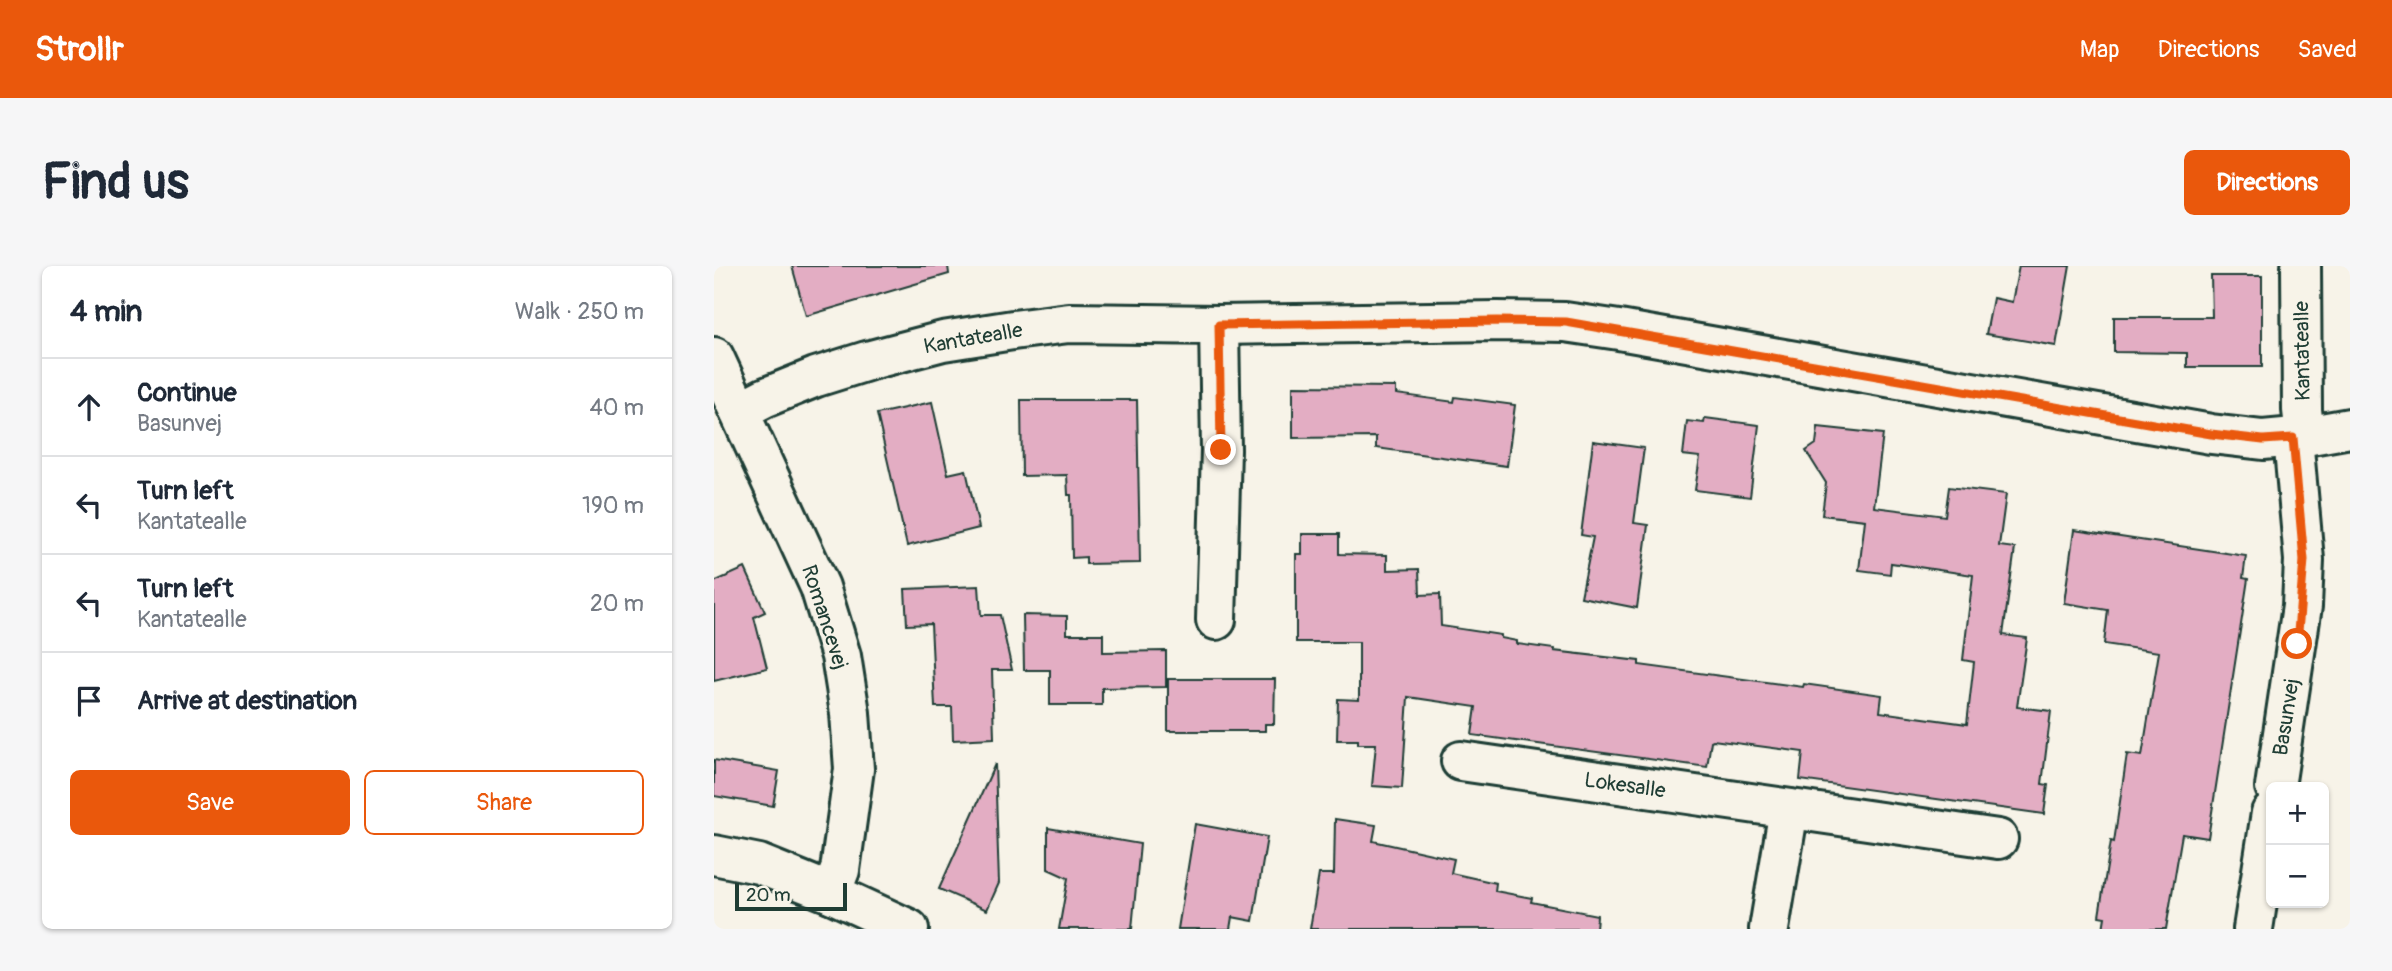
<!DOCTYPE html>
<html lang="en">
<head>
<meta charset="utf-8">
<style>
	body { margin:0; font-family:Pangolin,sans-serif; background:#f6f6f7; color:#1f2937 }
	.controls { position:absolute; right:21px; bottom:21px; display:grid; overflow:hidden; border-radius:10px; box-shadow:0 2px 5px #0004 }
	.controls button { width:63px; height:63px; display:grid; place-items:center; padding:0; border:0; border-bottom:2px solid #e0e1e3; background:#fff; color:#1f2937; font:35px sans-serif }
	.scale { position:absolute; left:21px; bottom:18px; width:112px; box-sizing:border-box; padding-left:7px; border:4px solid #1f3d34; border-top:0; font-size:19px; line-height:24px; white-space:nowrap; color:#1f3d34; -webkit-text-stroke:5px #f7f3e8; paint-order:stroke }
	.stop { position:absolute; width:21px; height:21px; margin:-16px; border:5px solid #ea580c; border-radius:50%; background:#fff }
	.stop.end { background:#ea580c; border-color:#fff; box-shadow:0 2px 7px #0008 }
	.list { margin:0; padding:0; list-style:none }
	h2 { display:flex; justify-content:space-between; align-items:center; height:91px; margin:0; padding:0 28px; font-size:30px }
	h2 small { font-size:23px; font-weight:400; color:#747a83 }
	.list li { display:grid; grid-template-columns:46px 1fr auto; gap:21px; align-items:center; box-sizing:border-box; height:98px; padding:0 28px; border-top:2px solid #e0e1e3 }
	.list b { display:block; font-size:26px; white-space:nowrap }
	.list p { margin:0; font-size:23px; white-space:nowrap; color:#747a83 }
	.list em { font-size:23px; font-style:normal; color:#747a83 }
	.actions { display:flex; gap:14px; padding:21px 28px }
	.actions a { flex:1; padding:16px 0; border:2px solid #ea580c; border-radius:10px; text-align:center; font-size:24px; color:#ea580c }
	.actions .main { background:#ea580c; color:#fff }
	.icon { flex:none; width:38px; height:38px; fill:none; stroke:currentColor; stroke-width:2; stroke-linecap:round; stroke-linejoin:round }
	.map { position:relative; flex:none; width:1636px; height:663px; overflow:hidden; border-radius:10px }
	header { display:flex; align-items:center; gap:42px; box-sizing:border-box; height:98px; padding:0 35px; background:#ea580c; color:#fff }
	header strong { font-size:33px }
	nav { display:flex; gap:38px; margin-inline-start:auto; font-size:24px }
	.intro { display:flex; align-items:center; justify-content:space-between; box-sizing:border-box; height:168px; padding:0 42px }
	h1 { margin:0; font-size:49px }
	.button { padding:18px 32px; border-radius:10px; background:#ea580c; color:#fff; font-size:24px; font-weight:700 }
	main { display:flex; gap:42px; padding:0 42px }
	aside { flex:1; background:#fff; border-radius:10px; box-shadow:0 2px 5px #0004 }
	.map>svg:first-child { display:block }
	.building { fill:#e3adc3; stroke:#1f3d34; stroke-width:2 }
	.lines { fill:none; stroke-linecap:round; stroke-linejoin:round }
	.street-casing { stroke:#1f3d34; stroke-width:44 }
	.street { stroke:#f7f3e8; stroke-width:38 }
	.route { stroke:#ea580c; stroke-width:9 }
	.labels { text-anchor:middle; stroke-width:6; stroke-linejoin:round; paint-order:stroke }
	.street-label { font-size:21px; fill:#1f3d34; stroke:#f7f3e8 }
</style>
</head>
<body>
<header>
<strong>Strollr</strong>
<nav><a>Map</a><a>Directions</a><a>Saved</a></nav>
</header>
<div class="intro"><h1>Find us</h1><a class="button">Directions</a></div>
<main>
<aside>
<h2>4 min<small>Walk · 250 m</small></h2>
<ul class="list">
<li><svg class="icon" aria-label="ahead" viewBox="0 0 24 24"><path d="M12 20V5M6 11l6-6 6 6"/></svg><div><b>Continue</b><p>Basunvej</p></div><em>40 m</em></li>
<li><svg class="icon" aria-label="left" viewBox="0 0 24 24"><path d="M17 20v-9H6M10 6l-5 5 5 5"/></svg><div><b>Turn left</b><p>Kantatealle</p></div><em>190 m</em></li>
<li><svg class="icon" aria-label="left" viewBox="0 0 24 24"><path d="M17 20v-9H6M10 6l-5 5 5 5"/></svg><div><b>Turn left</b><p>Kantatealle</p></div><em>20 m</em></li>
<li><svg class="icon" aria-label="arrive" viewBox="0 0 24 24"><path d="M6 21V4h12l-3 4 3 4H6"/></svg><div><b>Arrive at destination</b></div></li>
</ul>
<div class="actions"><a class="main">Save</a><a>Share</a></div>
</aside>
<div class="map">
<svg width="1636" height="663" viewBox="0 0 1636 663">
	<rect width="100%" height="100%" fill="#f7f3e8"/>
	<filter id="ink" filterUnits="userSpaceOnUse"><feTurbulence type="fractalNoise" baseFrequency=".0143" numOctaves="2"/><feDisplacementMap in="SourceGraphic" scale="14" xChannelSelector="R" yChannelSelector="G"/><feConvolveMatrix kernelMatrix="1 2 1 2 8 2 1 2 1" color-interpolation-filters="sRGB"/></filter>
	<g filter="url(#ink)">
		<g class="building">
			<polygon points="78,0 234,0 235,8 92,50"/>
			<polygon points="1305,0 1356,0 1342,80 1272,68 1279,32 1298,36"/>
			<polygon points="1497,10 1548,10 1548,101 1473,101 1473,87 1400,86 1400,51 1498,51"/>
			<polygon points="579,120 682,121 682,128 740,136 741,131 801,139 793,200 662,182 662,171 579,172"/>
			<polygon points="307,134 423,134 426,297 372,298 372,291 358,292 357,229 354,229 353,209 308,210"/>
			<polygon points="218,136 234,208 252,204 265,262 193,280 163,148"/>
			<polygon points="991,152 1045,159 1036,231 981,224 986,191 969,189 973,155 990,157"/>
			<polygon points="1104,161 1169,168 1160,241 1231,250 1235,221 1292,228 1285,280 1301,282 1289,369 1313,372 1303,441 1337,445 1328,518 1334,519 1330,548 1086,514 1089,486 999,474 997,475 993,501 758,469 762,441 694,431 688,522 658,520 662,478 644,478 644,474 623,474 624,433 645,434 645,376 582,376 582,288 588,288 588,268 625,268 625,288 673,289 673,304 705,303 706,329 726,328 727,360 787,369 787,372 803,375 803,378 840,383 840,385 925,395 925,399 1089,421 1090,418 1168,429 1166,446 1253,458 1260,396 1249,394 1259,309 1177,297 1176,308 1145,304 1151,254 1108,249 1112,217 1092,185 1102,178"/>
			<polygon points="879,175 930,182 920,257 934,259 923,342 867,331 879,271 867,269"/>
			<polygon points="1360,264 1532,290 1529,312 1534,313 1494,572 1468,568 1452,663 1389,663 1391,651 1385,650 1397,575 1400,576 1413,488 1428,490 1445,386 1390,378 1394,344 1350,337"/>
			<polygon points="31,302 51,346 40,351 53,402 0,415 0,316"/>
			<polygon points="265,320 267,349 286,349 298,404 278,404 280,472 239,474 238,441 221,441 217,358 193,359 191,323"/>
			<polygon points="309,349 353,350 353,368 389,368 389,386 452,385 452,421 388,422 388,439 336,439 336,404 310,404"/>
			<polygon points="454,413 561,413 560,458 551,458 551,465 454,465"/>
			<polygon points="0,494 65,505 59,540 0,530"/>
			<polygon points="281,498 285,617 273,644 225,623"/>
			<polygon points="621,553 662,559 659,575 740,593 737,607 782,617 781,625 818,632 817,636 883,649 882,663 596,663 605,608 620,608"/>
			<polygon points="481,558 553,571 539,655 518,651 516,663 464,663"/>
			<polygon points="334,562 426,578 418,663 345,663 354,612 334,603"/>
		</g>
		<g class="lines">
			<g class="street-casing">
				<g id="street">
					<polyline points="1587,0 1588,144 1591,170"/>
					<polyline points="0,91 106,321 127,390 136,447 140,503 126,604 117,627"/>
					<polyline points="25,145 50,132 102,111 153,95 229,75 299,64 355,57 505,59 783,55 851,56 905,64 1497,168 1549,174 1591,170 1636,162"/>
					<polyline points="502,354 507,184 505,59"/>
					<polyline points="747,495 1284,573"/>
					<polyline points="1561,521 1588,340 1590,294 1579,172"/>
					<polyline points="0,589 45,598 117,627 195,663"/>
					<polyline points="1055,663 1075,543"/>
					<polyline points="1539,663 1557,547"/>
				</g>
			</g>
			<use href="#street" class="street"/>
		</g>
	</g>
	<g class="lines" filter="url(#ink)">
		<polyline class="route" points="507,184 505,59 783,55 852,56 1497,168 1549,174 1579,172 1590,294 1583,378"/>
	</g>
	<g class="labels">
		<g class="street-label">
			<text transform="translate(259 72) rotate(-10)" y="7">Kantatealle</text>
			<text transform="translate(1588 85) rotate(-91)" y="7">Kantatealle</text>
			<text transform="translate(111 351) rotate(72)" y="7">Romancevej</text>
			<text transform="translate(1572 451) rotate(-81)" y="7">Basunvej</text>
			<text transform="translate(911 519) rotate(8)" y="7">Lokesalle</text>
		</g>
	</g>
</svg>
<div class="controls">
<button>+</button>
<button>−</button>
</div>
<div class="scale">20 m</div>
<div class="stop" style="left:1583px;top:378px"></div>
<div class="stop end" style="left:507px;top:184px"></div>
</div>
</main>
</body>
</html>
